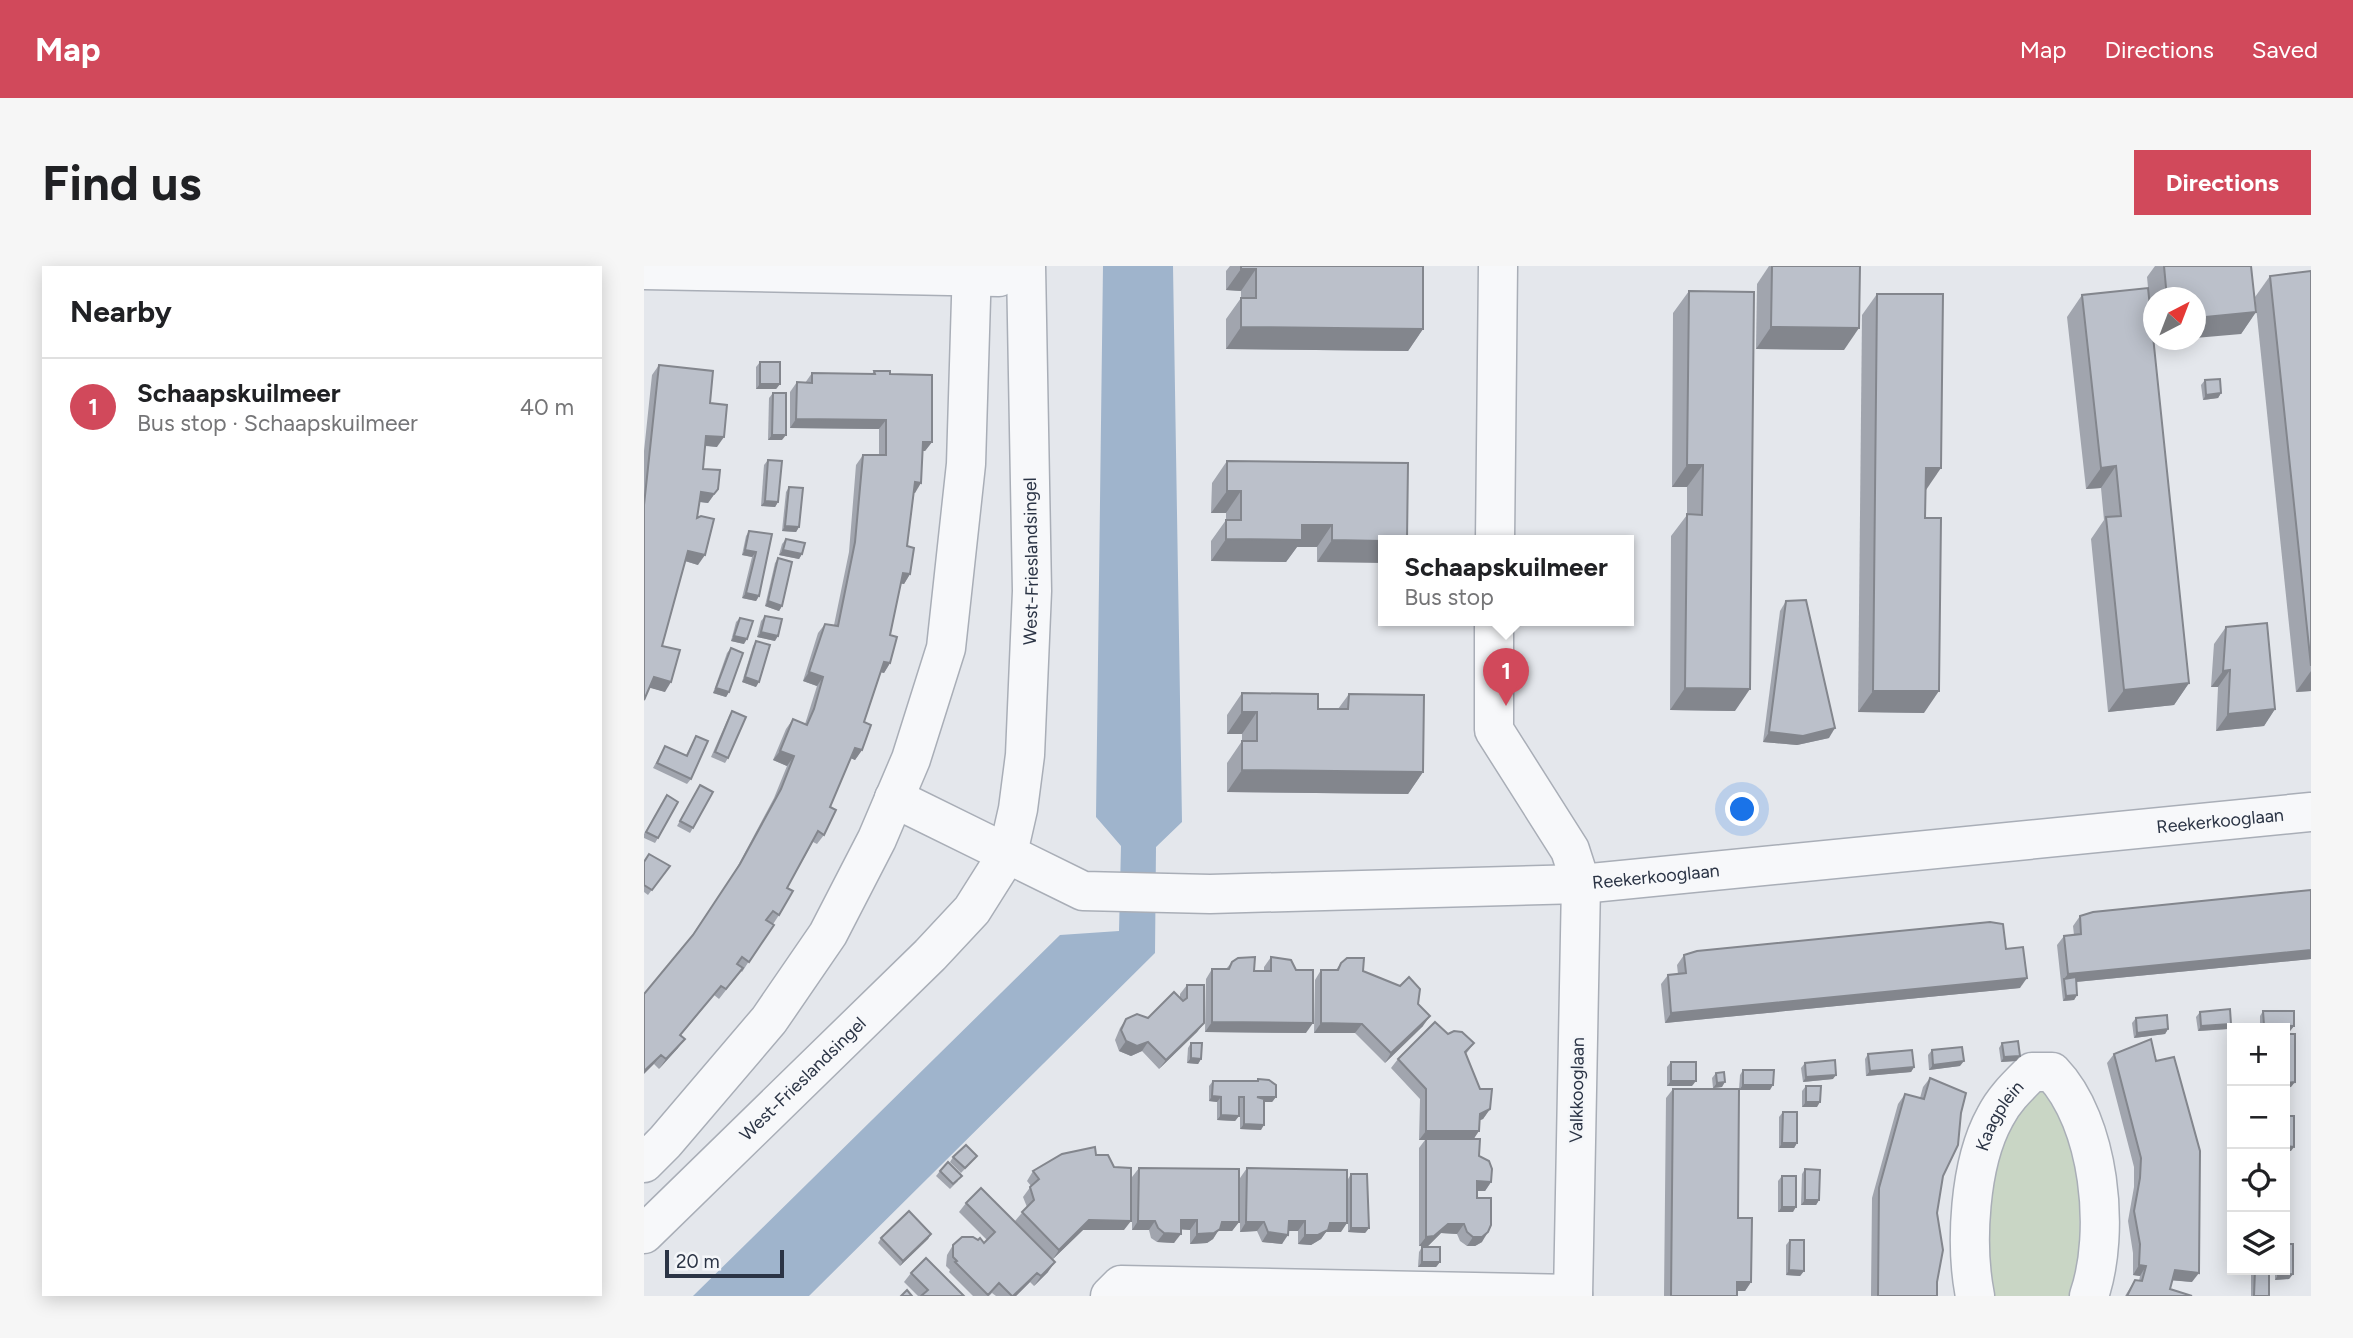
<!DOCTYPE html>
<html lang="en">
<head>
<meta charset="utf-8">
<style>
	body { margin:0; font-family:Figtree,sans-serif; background:#f6f6f6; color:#202124 }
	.controls { position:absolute; right:21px; bottom:21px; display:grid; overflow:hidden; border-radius:0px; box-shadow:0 4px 18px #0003 }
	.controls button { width:63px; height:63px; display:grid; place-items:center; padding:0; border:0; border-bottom:2px solid #e0e0e0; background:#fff; color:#202124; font:35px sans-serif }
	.compass { position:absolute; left:1499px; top:21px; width:63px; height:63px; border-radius:50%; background:#fff; box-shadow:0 4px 18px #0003; rotate:42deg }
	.scale { position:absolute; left:21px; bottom:18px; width:119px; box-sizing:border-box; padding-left:7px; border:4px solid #2b3445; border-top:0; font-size:19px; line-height:24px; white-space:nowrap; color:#2b3445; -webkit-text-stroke:5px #f4f6f9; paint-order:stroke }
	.you { position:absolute; left:1099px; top:544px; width:24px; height:24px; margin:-18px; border:5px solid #fff; border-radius:50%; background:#1a73e8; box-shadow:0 0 0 10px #1a73e833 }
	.badge { display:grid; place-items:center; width:46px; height:46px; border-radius:50%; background:#d1495b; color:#fff; font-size:23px; font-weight:700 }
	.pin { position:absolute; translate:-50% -58px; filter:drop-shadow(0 2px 4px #0008) }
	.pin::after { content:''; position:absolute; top:37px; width:24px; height:21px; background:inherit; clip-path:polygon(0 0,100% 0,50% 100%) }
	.popup { position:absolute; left:734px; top:269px; width:256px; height:91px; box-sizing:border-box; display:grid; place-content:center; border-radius:0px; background:#fff; filter:drop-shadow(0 2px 5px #0005); font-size:23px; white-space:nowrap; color:#757577 }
	.popup b { font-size:26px; color:#202124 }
	.popup::after { content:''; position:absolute; left:50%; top:100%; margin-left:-14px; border:14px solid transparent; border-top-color:#fff }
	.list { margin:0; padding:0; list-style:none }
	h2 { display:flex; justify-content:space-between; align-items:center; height:91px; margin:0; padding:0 28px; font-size:30px }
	h2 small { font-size:23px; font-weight:400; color:#757577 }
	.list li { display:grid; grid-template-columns:46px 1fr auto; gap:21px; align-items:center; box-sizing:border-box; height:98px; padding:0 28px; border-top:2px solid #e0e0e0 }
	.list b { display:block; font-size:26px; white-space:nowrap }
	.list p { margin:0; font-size:23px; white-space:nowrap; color:#757577 }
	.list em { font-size:23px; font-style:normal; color:#757577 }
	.icon { flex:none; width:38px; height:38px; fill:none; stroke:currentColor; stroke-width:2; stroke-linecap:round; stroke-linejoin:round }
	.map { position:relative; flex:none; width:1667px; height:1030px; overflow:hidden; border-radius:0px }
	header { display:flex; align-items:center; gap:42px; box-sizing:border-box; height:98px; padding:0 35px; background:#d1495b; color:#fff }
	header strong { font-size:33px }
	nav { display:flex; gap:38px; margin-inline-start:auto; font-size:24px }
	.intro { display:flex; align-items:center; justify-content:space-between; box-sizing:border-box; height:168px; padding:0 42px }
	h1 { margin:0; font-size:49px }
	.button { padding:18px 32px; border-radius:0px; background:#d1495b; color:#fff; font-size:24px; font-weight:700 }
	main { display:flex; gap:42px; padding:0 42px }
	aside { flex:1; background:#fff; border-radius:0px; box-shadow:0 4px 18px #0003 }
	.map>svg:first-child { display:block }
	.green { fill:#c9d6c5 }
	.water { fill:#9fb4cc }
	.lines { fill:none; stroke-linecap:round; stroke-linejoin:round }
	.minor-casing { stroke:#a9aeb7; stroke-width:41 }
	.minor { stroke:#f7f8fa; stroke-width:38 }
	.wall { fill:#a1a5ae }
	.shaded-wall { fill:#83868d }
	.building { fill:#bbc0ca; stroke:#83868d; stroke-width:2 }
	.labels { text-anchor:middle; stroke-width:5; stroke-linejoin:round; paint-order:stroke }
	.street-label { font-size:18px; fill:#2b3445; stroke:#f4f6f9 }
</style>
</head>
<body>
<header>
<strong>Map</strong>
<nav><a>Map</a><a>Directions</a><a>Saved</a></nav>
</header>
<div class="intro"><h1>Find us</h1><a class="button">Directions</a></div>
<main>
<aside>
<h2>Nearby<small></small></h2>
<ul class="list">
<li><span class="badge">1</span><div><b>Schaapskuilmeer</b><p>Bus stop · Schaapskuilmeer</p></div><em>40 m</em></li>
</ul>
</aside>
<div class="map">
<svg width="1667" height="1030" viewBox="0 0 1667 1030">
	<rect width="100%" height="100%" fill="#e4e7ec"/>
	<polygon class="green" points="1400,824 1426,866 1435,916 1436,978 1430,1030 1347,1030 1341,956 1359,872 1387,826"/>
	<polygon class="water" points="459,0 529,0 538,556 512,581 511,687 165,1030 49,1030 416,669 475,665 477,580 452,551"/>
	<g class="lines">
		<g class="minor-casing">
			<g id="minor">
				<polyline points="0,4 355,11"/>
				<polyline points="851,274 854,0"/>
				<polyline points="850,354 850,464 926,584 937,618 929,1030"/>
				<path id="s1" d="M250,532L439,625L566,628L937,618L1667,546"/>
				<polyline points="0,897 21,876 125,754 184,668 233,573 267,493 302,382 322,198 328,0"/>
				<path id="s2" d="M0,968L286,689L328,644L364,587L374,543L381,489L388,325L382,0"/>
				<polyline points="466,1030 477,1019 929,1028"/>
				<path id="s3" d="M1331,1030C1321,979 1325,898 1351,851C1360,833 1374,820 1388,806H1408C1456,856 1467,966 1445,1030"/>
			</g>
		</g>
		<use href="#minor" class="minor"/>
	</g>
	<g class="wall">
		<polygon points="586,0 779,0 779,63 764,85 582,83 582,53 597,32 597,25 582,24 582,5"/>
		<polygon points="1125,0 1216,0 1200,84 1112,83 1113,18"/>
		<polygon points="1511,0 1607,0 1612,46 1597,68 1551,32 1509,32 1509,73 1503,11"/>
		<polygon points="1667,5 1667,425 1652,426 1611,31 1626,10"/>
		<polygon points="1045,25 1091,445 1026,444 1027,270 1043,249 1043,221 1028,221 1029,47"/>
		<polygon points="1233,28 1282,224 1280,447 1214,446 1218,49"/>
		<polygon points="1438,29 1545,417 1530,439 1464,446 1447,273 1460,254 1457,222 1442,223 1423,51"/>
		<polygon points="116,96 136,118 132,123 112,123 112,101"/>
		<polygon points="15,99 66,137 73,181 61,180 59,203 74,223 64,237 55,236 53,252 54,299 41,295 18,380 21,426 5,421 0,434 0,185 8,109"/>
		<polygon points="230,105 246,108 288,176 281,185 278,185 271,227 270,227 263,280 266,308 260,318 257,317 246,369 246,397 240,407 236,406 220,456 218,484 211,494 207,492 186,541 180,569 173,578 169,576 143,622 135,649 98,706 97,705 75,733 70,729 37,769 34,782 15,803 10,798 47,671 90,607 130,532 143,500 129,494 142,463 149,453 161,458 163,452 173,420 159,415 174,367 181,358 190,359 205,286 212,199 219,189 235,189 235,163 146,162 146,126 153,116 161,117 168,107 228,108"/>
		<polygon points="1561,114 1577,127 1574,132 1559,134 1557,119"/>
		<polygon points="129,127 138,174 124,174 125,132"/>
		<polygon points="124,194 134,236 131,241 117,240 120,199"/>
		<polygon points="583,195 764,197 673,296 673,281 653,281 642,296 567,295 567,275 582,254 582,247 567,247 568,217"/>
		<polygon points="145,221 155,261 152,266 138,265 142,226"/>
		<polygon points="105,265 128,268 115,330 112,335 98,332 108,291 98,289 102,270"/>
		<polygon points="142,273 158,288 155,293 135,289 138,278"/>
		<polygon points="134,292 138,340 135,345 121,340 131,297"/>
		<polygon points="1142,335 1185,472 1153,479 1119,476 1136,345"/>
		<polygon points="121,350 131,375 113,371 117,355"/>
		<polygon points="96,352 100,378 87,375 92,356"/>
		<polygon points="1582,361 1631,443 1620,460 1572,465 1574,421 1567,421 1570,378"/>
		<polygon points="112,375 112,421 98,416 109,380"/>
		<polygon points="87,382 85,426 82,431 69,427 83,387"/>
		<polygon points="598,427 674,443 694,443 705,428 779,506 764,528 583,526 583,497 598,475 598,468 583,468 583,449"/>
		<polygon points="88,445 84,492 81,497 67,491 85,450"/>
		<polygon points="52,470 47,513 43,518 9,502 21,480 42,489"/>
		<polygon points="56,519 49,562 46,567 33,560"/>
		<polygon points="23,529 14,572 11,577 0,572 0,568"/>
		<polygon points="0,595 26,600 4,629 0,626"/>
		<polygon points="1667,624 1667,693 1432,716 1433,729 1430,734 1419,735 1413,679 1420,670 1430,669 1429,660 1436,650"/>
		<polygon points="1362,683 1376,722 1021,757 1017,718 1024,709 1034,708 1033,699 1040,689"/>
		<polygon points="627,691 662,767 561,766 562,713 568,703 582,703 588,696 610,705 620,705 620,701"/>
		<polygon points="697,697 719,705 774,738 779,760 741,797 711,767 670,767 671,714 677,704 692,704"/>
		<polygon points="543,719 560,757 553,766 515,803 498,785 487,790 475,785 471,774 476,762 482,753 504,752 536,733 536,728"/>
		<polygon points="1619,745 1650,760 1646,765 1641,764 1641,762 1616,762 1616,750"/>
		<polygon points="1556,746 1587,758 1584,763 1554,765 1552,751"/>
		<polygon points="1492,752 1524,763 1521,768 1490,772 1488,757"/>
		<polygon points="804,768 830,777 822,788 836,823 846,843 839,853 836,854 830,873 835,890 847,916 841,925 833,925 838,976 831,980 823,980 816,975 813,968 797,967 784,980 775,980 775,882 781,874 775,874 776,833 747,802 754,793"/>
		<polygon points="547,777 557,793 554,798 543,797 544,782"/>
		<polygon points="1358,777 1376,790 1372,795 1357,796 1355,782"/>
		<polygon points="1288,784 1316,800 1285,804 1284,789"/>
		<polygon points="1224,788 1270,801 1267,806 1222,810 1221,793"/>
		<polygon points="1470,788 1548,1016 1528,1014 1526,1023 1548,1030 1481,1030 1491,1014 1495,1015 1496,1010 1489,1009 1489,987 1484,955 1490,921 1490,901 1463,797"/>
		<polygon points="1027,796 1048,820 1023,820 1023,801"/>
		<polygon points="1161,797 1189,813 1159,816 1157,802"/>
		<polygon points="1099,804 1126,824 1095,824 1096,809"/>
		<polygon points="1072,807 1078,821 1069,822 1068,812"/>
		<polygon points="1286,812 1299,910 1293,947 1293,1030 1227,1030 1228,932 1254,838 1261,828 1276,832 1279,821"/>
		<polygon points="614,813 632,831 628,836 620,836 617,864 596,863 596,836 595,836 595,850 591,855 573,854 573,836 565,835 565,820 569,815 612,815"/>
		<polygon points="1162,820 1173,841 1158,841 1158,825"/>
		<polygon points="1029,823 1094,952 1107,1016 1101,1025 1093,1025 1093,1030 1020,1030 1022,832"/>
		<polygon points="1139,846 1153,877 1150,882 1135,882 1135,851"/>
		<polygon points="452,889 480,964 439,964 409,993 371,955 383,941 379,931 387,920 383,915 389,905"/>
		<polygon points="333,890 317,907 306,896 309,891"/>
		<polygon points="495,902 595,956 588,965 574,965 569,973 563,977 546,978 546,964 537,963 530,977 513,976 507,972 505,964 488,964 488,911"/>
		<polygon points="603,902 697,966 682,966 677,973 667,979 654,978 654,965 644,965 638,978 618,976 613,965 596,966 596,912"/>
		<polygon points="1161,903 1175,934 1172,939 1157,939 1158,908"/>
		<polygon points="296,905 314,915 306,923 292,910"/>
		<polygon points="707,908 725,962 721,967 704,966 704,913"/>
		<polygon points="1138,910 1149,946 1134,946 1134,915"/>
		<polygon points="322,937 404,1006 390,1020 386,1016 372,1030 352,1030 348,1027 345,1030 329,1030 305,1006 306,1004 302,1000 303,989 309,979 340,977 343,974 315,946"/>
		<polygon points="287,968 284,973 256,1000 234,977 237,972"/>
		<polygon points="1146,974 1160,1005 1156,1010 1142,1009 1142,979"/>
		<polygon points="778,981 796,996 792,1001 774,1001 775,986"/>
		<polygon points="1610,1004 1625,1030 1607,1030 1607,1008"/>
		<polygon points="1631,1004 1641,1004 1649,1008 1645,1013 1631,1014"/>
		<polygon points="267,1007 320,1030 274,1030 260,1016"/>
	</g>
	<g class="shaded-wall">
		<polygon points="597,3 612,3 597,25 582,24"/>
		<polygon points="1612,46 1597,68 1551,72 1551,52"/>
		<polygon points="597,61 779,63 764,85 582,83"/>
		<polygon points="1127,61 1215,62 1200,84 1112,83"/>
		<polygon points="1512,74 1540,74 1510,77"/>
		<polygon points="116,118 136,118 132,123 112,123"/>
		<polygon points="1577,127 1574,132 1559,134 1562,129"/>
		<polygon points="152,153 242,154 235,163 146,162"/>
		<polygon points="128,169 142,169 138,174 124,174"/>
		<polygon points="62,170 80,171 73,181 56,179"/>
		<polygon points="279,176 288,176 281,185 272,185"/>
		<polygon points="1043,199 1059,199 1043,221 1028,221"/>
		<polygon points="1472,200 1457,222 1442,223 1457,202"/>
		<polygon points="1282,202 1297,202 1282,224"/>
		<polygon points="271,216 277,217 271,227 264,226"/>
		<polygon points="74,223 64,237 50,235 57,226"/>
		<polygon points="583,225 597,225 582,247 567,247"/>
		<polygon points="121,235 134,236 131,241 117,240"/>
		<polygon points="658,259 688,259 673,281 653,281 642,296 567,295 582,273"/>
		<polygon points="141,260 155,261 152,266 138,265"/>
		<polygon points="688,274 739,275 739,297 673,296"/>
		<polygon points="101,284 112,286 108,291 98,289"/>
		<polygon points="139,284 158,288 155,293 135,289"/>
		<polygon points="44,285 61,289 54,299 38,294"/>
		<polygon points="259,307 266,308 260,318 253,317"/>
		<polygon points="102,327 115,330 112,335 98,332"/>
		<polygon points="124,335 138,340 135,345 121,340"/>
		<polygon points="117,366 134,370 131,375 113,371"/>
		<polygon points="90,370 103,373 100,378 87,375"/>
		<polygon points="240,396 246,397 240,407 233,405"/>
		<polygon points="1586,404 1574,421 1567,421 1579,405"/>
		<polygon points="1667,405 1667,425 1652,426"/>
		<polygon points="165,406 179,411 173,420 159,415"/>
		<polygon points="10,411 27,416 21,426 3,421"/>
		<polygon points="101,411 115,416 112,421 98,416"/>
		<polygon points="1545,417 1530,439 1464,446 1480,424"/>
		<polygon points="72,422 85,426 82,431 69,427"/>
		<polygon points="1041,422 1106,423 1091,445 1026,444"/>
		<polygon points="1229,425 1295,425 1280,447 1214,446"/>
		<polygon points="1631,443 1620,460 1572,465 1584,448"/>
		<polygon points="598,446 613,446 598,468 583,468"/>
		<polygon points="1191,462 1185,472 1153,479 1119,476 1125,466"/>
		<polygon points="211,482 218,484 211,494 204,491"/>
		<polygon points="136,485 150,490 143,500 129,494"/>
		<polygon points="598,504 779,506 764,528 583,526"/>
		<polygon points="1667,684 1667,693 1421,717 1420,713 1424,708"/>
		<polygon points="1383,712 1376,722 1021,757 1027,747"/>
		<polygon points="1433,729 1430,734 1419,735 1422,730"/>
		<polygon points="786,750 779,760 741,797 747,787"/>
		<polygon points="568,756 669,757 662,767 561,766"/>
		<polygon points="560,757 553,766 515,803 522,794"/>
		<polygon points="677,757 718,758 711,767 670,767"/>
		<polygon points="1587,758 1584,763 1554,765 1557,760"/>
		<polygon points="1620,759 1650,760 1646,765 1641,764 1641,762 1617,762"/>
		<polygon points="1524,763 1521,768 1490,772 1493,767"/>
		<polygon points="41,773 34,782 15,803 22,793"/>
		<polygon points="482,775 504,776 498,785 487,790 475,785"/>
		<polygon points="17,789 10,798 0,808 0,805"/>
		<polygon points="1376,790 1372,795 1357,796 1360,791"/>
		<polygon points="547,792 557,793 554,798 543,797"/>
		<polygon points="1320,795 1316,800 1285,804 1289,799"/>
		<polygon points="1270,801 1267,806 1222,810 1226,805"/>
		<polygon points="1192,809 1189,813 1159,816 1162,811"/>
		<polygon points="1027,815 1052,815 1048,820 1023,820"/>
		<polygon points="1081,816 1078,821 1069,822 1073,817"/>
		<polygon points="1651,816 1647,821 1641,822 1641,817"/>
		<polygon points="1099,819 1129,819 1126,824 1095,824"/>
		<polygon points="568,830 577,831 573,836 565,835"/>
		<polygon points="613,831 632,831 628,836 610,836"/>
		<polygon points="1162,836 1176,836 1173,841 1158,841"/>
		<polygon points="846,843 839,853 829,857 836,848"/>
		<polygon points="577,849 595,850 591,855 573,854"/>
		<polygon points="600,858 620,859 617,864 596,863"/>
		<polygon points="782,865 835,865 829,874 782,873 781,874 775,874"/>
		<polygon points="1138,877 1153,877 1150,882 1135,882"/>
		<polygon points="1641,880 1650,881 1647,885 1641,885"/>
		<polygon points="833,915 847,916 841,925 827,925"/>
		<polygon points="1161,934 1175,934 1172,939 1157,939"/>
		<polygon points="1138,941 1152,941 1149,946 1134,946"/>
		<polygon points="445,954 487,955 480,964 439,964 409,993 415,984"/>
		<polygon points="537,954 553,954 546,964 530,963"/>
		<polygon points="494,955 511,955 505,964 488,964"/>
		<polygon points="645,955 661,955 654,965 638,965"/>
		<polygon points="578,956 595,956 588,965 574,965 569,973 563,977 546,978 553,968"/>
		<polygon points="602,956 620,956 613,965 596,966"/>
		<polygon points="686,957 703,957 697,966 682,966 677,973 667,979 654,978 661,969"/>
		<polygon points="804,958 820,958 813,968 797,967 784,980 775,980 782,971"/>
		<polygon points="707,962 725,962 721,967 704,966"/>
		<polygon points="624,966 644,969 638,978 618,976"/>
		<polygon points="844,966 838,976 831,980 823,980 829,971"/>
		<polygon points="520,967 537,968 530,977 513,976"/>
		<polygon points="287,968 284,973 256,1000 259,995"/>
		<polygon points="411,996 404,1006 390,1020 397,1010"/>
		<polygon points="778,996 796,996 792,1001 774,1001"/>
		<polygon points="1495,999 1502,1000 1496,1010 1489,1009"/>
		<polygon points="1145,1004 1160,1005 1156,1010 1142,1009"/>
		<polygon points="1531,1004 1555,1007 1548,1016 1524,1014"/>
		<polygon points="393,1007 386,1016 372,1030 369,1030"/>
		<polygon points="1649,1008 1645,1013 1631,1014 1634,1009"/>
		<polygon points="1093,1016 1107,1016 1101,1025 1087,1025"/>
	</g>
	<g class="building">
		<polygon points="597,0 779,0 779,63 597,61 597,32 612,32 612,3 597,3"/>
		<polygon points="1128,0 1216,0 1215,62 1127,61"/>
		<polygon points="1520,0 1607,0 1612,46 1551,52 1551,32 1523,32"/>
		<polygon points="1667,5 1667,400 1626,10"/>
		<polygon points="1504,22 1545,417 1480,424 1462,251 1477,250 1472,200 1457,202 1438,29"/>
		<polygon points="1045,25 1110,26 1106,423 1041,422 1043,248 1058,249 1059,199 1043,199"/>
		<polygon points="1233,28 1299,28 1297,202 1282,202 1281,252 1297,252 1295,425 1229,425"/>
		<rect x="116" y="96" width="20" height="22"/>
		<polygon points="15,99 69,105 66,137 83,139 80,171 62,170 59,203 76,204 74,223 70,228 57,226 53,252 57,250 70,253 61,289 44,285 18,380 36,384 27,416 10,411 0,434 0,239"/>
		<polygon points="230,105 246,105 246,108 288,109 288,176 279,176 277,217 271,216 263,280 270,282 266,308 259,307 246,369 253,371 246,397 240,396 220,456 227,459 218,484 211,482 186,541 192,544 180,569 174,565 143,622 149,625 135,649 129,645 122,654 130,659 105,696 98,691 93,698 99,702 82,723 77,720 36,769 41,773 22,793 17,789 0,805 0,728 49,669 96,598 137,523 150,490 136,485 149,453 163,459 170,443 179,411 165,406 181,358 194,360 211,276 219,189 242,189 242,154 152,153 153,116 168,117 168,107 231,108"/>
		<polygon points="1576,113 1577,127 1562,129 1561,114"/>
		<polygon points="129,127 142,127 142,169 128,169"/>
		<polygon points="124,194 138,195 134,236 121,235"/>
		<polygon points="583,195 764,197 763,274 739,274 739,275 688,274 688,259 658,259 658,274 582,273 582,254 597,254 597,225 583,225"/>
		<polygon points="145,221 159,222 155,261 141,260"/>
		<polygon points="105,265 128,268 115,330 102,327 112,286 101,284"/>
		<polygon points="142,273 161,277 158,288 139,284"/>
		<polygon points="134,292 148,296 138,340 124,335"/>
		<polygon points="1162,334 1191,462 1159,470 1125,466 1142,335"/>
		<polygon points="121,350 138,353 134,370 117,366"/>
		<polygon points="96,352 109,355 103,373 90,370"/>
		<polygon points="1623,357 1631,443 1584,448 1586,404 1579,405 1582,361"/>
		<polygon points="112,375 126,379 115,416 101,411"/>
		<polygon points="87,382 99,387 85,426 72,422"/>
		<polygon points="598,427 674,428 674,443 704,443 705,428 780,429 779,506 598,504 598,475 613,475 613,446 598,446"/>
		<polygon points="88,445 102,451 84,492 71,486"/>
		<polygon points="52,470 64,475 47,513 13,497 21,480 43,490"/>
		<polygon points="56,519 69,526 49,562 36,555"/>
		<polygon points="23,529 34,536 14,572 2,566"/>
		<polygon points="5,588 26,600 8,624 0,619 0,596"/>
		<polygon points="1667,624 1667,684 1424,708 1420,670 1437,668 1436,650 1449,646"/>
		<polygon points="1346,656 1359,658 1362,683 1379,681 1383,712 1027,747 1024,709 1042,707 1040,689 1053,685"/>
		<polygon points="611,691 610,705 627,705 627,691 647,694 652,704 669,704 669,757 568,756 568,703 585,703 588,696 594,692"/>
		<polygon points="703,692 720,692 719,705 756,720 765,711 776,723 774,738 786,750 747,787 718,758 677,757 677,704 694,704 697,697"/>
		<polygon points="1432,711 1433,729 1422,730 1420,713"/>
		<polygon points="543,719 560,719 560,757 522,794 504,776 493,780 482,775 477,764 482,753 493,748 504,752 530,726 539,735 543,732"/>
		<polygon points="1586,743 1587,758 1557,760 1556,746"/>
		<polygon points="1619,745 1650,745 1650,760 1620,759"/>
		<polygon points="1523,749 1524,763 1493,767 1492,752"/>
		<polygon points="791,756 804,768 810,765 818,766 830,777 821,786 836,823 848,823 846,843 836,848 835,865 782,865 782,823 754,793"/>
		<polygon points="1641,768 1651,768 1651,816 1641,817"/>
		<polygon points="1507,773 1512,795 1530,791 1556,885 1555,1007 1531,1004 1526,1023 1548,1030 1483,1030 1491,1014 1498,1015 1502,1000 1495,999 1496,978 1490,945 1496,912 1497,892 1470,788"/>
		<polygon points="1374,775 1376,790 1360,791 1358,777"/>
		<polygon points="547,777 558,777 557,793 547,792"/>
		<polygon points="1318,781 1320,795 1289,799 1288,784"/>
		<polygon points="1268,784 1270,801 1226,805 1224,788"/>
		<polygon points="1191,794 1192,809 1162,811 1161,797"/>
		<rect x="1027" y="796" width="25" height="19"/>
		<polygon points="1099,804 1130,804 1129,819 1099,819"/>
		<polygon points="1080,806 1081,816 1073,817 1072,807"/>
		<polygon points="1286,812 1322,827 1317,847 1314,879 1299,910 1293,947 1299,984 1293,1016 1293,1030 1234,1030 1235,922 1261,828 1280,833"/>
		<polygon points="614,813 625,814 632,819 632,831 613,831 620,833 620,859 600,858 600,831 595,831 595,850 577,849 577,831 568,830 569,815 614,815"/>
		<polygon points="1162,820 1177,820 1176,836 1162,836"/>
		<polygon points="1029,823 1095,823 1094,952 1108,952 1107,1016 1093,1016 1093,1030 1027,1030"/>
		<polygon points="1139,846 1153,846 1153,877 1138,877"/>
		<polygon points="1641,850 1650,850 1650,881 1641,880"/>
		<polygon points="782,873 836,873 835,890 845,895 848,903 847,916 833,915 833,932 847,932 847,959 844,966 838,971 829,971 823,966 820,958 804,958 790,970 782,971"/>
		<polygon points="322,879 333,890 321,902 309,891"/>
		<polygon points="451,881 452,889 464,889 470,901 487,902 487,955 445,954 415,984 378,946 390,934 386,921 395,913 389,905 418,888"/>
		<polygon points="304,896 318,910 309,918 296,905"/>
		<polygon points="495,902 595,903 595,956 578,956 576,963 570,967 553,968 553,954 537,954 537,968 520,967 514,962 511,955 494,955"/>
		<polygon points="603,902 703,904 703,957 686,957 684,964 674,969 661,969 661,955 645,955 644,969 624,966 620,956 602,956"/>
		<polygon points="1161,903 1176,904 1175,934 1161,934"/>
		<polygon points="707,908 723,908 725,962 707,962"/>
		<rect x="1138" y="910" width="14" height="31"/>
		<polygon points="337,922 411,996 397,1010 393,1007 369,1030 368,1030 355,1017 344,1029 311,996 313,995 309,991 309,979 318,971 329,971 334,974 336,972 340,977 351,966 322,937"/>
		<polygon points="265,945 287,968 259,995 237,972"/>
		<polygon points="1146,974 1160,974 1160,1005 1145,1004"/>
		<polygon points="1641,978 1649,978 1649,1008 1634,1009 1634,1004 1641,1004"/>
		<rect x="778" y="981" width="18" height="15"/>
		<polygon points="282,992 320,1030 277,1030 284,1024 267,1007"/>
		<polygon points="1611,1004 1625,1004 1625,1030 1610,1030"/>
		<polygon points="263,1024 268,1030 257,1030"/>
	</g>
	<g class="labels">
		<g class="street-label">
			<text dy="6" stroke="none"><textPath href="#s2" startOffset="822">West-Frieslandsingel</textPath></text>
			<text dy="6" stroke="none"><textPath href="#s1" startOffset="1351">Reekerkooglaan</textPath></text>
			<text dy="6" stroke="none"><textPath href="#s1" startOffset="784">Reekerkooglaan</textPath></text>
			<text dy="6" stroke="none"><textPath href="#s2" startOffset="222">West-Frieslandsingel</textPath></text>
			<text transform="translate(933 824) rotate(-89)" y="6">Valkkooglaan</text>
			<text dy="6" stroke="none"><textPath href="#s3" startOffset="186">Kaagplein</textPath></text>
		</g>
	</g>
</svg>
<div class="controls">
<button>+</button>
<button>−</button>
<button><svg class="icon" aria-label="locate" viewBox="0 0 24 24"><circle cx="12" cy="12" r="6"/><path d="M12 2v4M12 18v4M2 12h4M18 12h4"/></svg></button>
<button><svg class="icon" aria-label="layers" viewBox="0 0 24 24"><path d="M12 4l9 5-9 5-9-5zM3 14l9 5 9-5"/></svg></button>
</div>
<svg class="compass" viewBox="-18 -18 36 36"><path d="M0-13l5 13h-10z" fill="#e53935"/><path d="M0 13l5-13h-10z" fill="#757577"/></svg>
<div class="scale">20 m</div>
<div class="you"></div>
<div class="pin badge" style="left:862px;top:440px">1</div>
<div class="popup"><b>Schaapskuilmeer</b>Bus stop</div>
</div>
</main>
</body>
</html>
